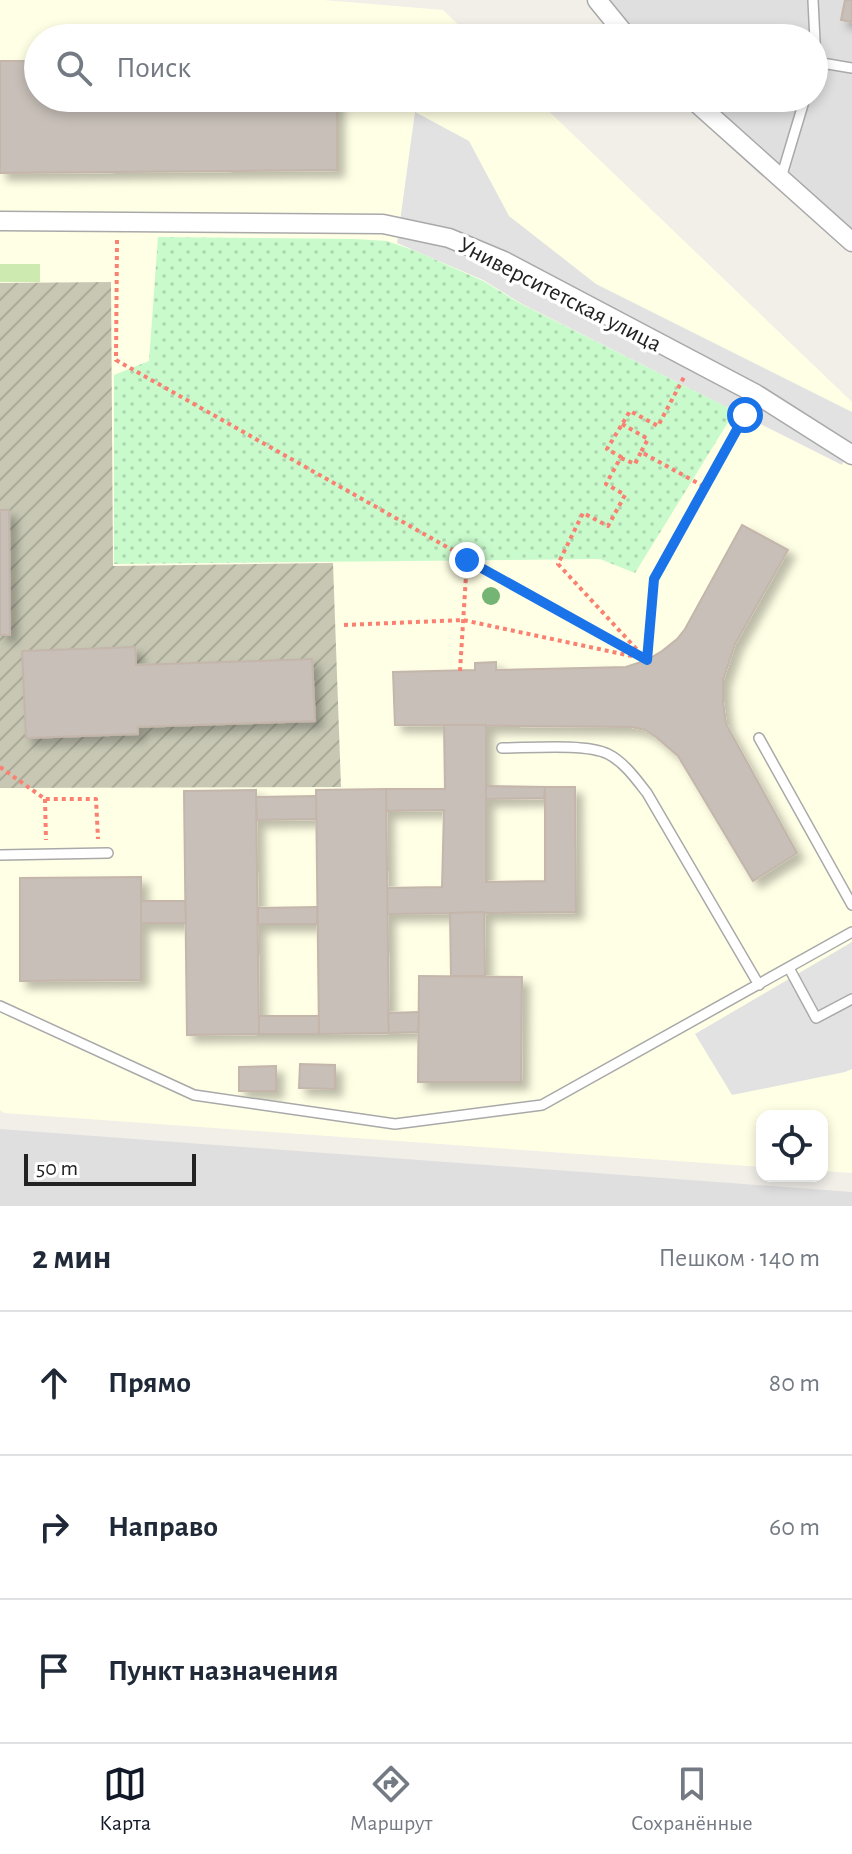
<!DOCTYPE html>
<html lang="ru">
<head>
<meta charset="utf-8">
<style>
	body { margin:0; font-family:"Alegreya Sans",sans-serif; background:#f2f2f3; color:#1f2937 }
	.controls { position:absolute; right:24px; bottom:24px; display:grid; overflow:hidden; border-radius:16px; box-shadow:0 4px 12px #0003 }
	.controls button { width:72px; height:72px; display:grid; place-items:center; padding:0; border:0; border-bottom:2px solid #e0e1e3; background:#fff; color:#1f2937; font:40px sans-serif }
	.scale { position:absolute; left:24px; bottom:20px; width:172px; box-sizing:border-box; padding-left:8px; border:4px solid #222; border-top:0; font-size:22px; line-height:28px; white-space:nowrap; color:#222; -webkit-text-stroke:6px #fff; paint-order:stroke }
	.stop { position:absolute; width:24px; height:24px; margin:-18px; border:6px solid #1a73e8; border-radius:50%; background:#fff }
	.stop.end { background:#1a73e8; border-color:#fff; box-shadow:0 2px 8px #0008 }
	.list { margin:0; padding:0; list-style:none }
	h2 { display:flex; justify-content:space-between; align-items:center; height:104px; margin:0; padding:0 32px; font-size:34px }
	h2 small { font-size:26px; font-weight:400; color:#747a83 }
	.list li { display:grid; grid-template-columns:52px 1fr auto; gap:24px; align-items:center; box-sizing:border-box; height:144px; padding:0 32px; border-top:2px solid #e0e1e3 }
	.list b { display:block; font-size:30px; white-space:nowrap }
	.list em { font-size:26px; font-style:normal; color:#747a83 }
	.icon { flex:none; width:44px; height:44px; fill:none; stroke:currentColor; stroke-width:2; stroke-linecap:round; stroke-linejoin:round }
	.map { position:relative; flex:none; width:852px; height:1206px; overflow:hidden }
	.search { position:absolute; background:#fff; box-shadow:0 4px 12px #0003; left:24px; right:24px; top:24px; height:88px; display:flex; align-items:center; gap:20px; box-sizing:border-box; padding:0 28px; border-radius:44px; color:#747a83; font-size:30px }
	.sheet { height:536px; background:#fff }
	nav { display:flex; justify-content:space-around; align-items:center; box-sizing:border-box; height:112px; border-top:2px solid #e0e1e3; background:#fff; font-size:22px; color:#747a83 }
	nav a { display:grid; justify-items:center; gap:4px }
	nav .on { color:#111827 }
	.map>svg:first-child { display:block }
	.residential { fill:#e0dfdf }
	.education { fill:#ffffe5 }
	.construction { fill:url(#construction-furrows) }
	.grass { fill:#cdebb0 }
	.park { fill:url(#park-dots) }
	.parking { fill:#e2e2e2 }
	.building { fill:#c7bfb8; stroke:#c4b6ab; stroke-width:2; filter:url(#shadow) }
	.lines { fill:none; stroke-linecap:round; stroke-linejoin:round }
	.lane-casing { stroke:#a9a9a9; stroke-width:12 }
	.street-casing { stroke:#a9a9a9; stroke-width:21 }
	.path { stroke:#fa8072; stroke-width:4; stroke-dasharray:4 4; stroke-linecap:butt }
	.lane { stroke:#fff; stroke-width:9 }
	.street { stroke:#fff; stroke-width:18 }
	.tree { fill:#74b475 }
	.route { stroke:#1a73e8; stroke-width:10 }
	.labels { text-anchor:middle; stroke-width:7; stroke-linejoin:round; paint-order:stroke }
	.street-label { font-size:24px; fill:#222; stroke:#fff }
</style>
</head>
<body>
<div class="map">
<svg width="852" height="1206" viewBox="0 0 852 1206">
	<defs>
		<pattern id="construction-furrows" width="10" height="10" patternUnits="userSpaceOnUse" patternTransform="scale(2)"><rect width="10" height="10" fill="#c7c7b4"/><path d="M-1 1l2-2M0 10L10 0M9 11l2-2" fill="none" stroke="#abab9a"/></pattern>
		<pattern id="park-dots" width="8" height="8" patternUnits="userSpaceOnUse" patternTransform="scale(2)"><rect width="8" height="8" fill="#c8facc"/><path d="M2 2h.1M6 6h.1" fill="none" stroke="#acd6af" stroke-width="1.8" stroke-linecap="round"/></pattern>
		<filter id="shadow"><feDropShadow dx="7" dy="7" stdDeviation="4" flood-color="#0004"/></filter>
	</defs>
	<rect width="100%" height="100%" fill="#f2efe9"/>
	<g class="residential">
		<polygon points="587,0 852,0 852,229 756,142 704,98 814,98 814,38 632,38"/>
		<polygon points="0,1129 852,1192 852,1206 0,1206"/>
	</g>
	<polygon class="education" points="0,0 323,0 443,10 472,38 38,38 38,98 535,98 852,402 852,1173 822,1171 822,1116 762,1116 762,1167 4,1113 0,1110"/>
	<polygon class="construction" points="111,282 113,566 333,563 341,787 0,788 0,283"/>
	<rect class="grass" x="0" y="264" width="40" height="18"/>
	<polygon class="park" points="158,237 356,239 387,241 418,252 483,281 521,304 735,411 635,573 600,559 114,564 114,375 149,361"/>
	<g class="parking">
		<polygon points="415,112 469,141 509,216 596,284 852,412 852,442 842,465 522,304 483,280 397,243"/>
		<polygon points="852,942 852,1069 845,1072 732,1095 695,1034"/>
	</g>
	<g class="building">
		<polygon points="845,0 852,0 852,22 841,20"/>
		<polygon points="0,61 38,61 38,98 337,98 337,170 0,173"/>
		<polygon points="0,510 9,510 10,635 0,635"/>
		<polygon points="742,525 788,550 735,644 723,680 723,702 726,724 797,853 753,881 678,756 656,737 645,730 632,727 395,725 393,672 475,670 475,663 496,662 496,670 626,667 647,660 662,651 677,639 685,629"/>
		<polygon points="135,647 136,665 312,659 315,721 138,727 138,734 26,738 22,651"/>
		<polygon points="444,725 486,725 486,882 545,881 545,787 575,787 576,912 387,914 387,888 442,887 444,810 386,811 386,789 445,789"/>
		<polygon points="486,786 545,787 544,798 486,799"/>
		<polygon points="386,789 389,1033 319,1034 316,790"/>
		<polygon points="256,790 259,1034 187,1035 184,791"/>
		<polygon points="316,796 316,819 257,820 256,797"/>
		<polygon points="141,877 141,980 20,981 20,878"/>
		<polygon points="141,901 185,901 186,923 141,923"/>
		<polygon points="317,907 317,924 258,924 258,908"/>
		<polygon points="484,912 485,976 451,976 450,913"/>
		<polygon points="419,976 522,977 521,1082 418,1082"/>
		<polygon points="419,1012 418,1032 389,1033 388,1013"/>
		<rect x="259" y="1016" width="60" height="18"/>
		<polygon points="300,1064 335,1065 335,1089 299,1088"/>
		<polygon points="276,1066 276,1091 239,1091 239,1067"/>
	</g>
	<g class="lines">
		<g class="lane-casing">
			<g id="lane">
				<polyline points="813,0 816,62"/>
				<polyline points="815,65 816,62 852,68"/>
				<polyline points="781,178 805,98"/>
				<polyline points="759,738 852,905"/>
				<path d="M502,748C528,748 587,743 608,754C624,762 636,779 647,793L759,985"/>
				<polyline points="0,855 108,853"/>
				<polyline points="789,968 816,1018 852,999"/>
				<polyline points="0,1006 194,1095 395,1124 542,1105 852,932"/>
			</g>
		</g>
		<g class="street-casing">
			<g id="street">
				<polyline points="597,0 628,38"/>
				<polyline points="691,98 852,242"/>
				<polyline points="0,221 383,224 449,238 504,261 756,394 852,455"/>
			</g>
		</g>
		<g class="path">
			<polyline points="117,240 116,360 647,660 654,579 747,411"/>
			<polyline points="622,424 648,439 641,452"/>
			<polyline points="621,458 635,464 641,452 705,487"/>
			<polyline points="344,625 463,620 641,658"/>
			<polyline points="642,655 558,564 583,513 608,526 625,495 606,484 621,457 607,449 630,411 658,426 684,377"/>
			<polyline points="460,671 467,560"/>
			<polyline points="0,767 45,799 96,799 98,839"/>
			<polyline points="45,799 46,840"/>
		</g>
		<use href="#lane" class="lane"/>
		<use href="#street" class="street"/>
	</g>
	<circle class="tree" cx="491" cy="596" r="9"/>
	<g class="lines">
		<polyline class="route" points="467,560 647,660 654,579 745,415"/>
	</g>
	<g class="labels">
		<g class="street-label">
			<text transform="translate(560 294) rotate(27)" y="8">Университетская улица</text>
		</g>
	</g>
</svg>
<div class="controls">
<button><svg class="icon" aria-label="locate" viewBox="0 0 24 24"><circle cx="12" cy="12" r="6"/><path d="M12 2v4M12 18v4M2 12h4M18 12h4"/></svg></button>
</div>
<div class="scale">50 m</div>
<div class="stop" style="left:745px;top:415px"></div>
<div class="stop end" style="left:467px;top:560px"></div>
<div class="search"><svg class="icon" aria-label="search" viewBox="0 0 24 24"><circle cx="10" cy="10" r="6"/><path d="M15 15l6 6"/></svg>Поиск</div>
</div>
<section class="sheet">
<h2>2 мин<small>Пешком · 140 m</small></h2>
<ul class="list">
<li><svg class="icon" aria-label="ahead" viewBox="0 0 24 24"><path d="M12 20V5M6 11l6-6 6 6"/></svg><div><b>Прямо</b></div><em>80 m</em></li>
<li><svg class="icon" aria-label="right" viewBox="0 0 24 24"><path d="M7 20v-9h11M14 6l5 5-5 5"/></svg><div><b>Направо</b></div><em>60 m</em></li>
<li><svg class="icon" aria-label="arrive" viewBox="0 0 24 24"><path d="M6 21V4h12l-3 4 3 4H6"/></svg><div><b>Пункт назначения</b></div></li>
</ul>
</section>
<nav>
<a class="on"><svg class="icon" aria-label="map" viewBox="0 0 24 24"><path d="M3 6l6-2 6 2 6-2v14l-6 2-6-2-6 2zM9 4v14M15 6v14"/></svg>Карта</a>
<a><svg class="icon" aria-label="directions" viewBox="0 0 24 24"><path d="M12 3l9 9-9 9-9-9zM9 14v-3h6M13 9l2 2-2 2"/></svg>Маршрут</a>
<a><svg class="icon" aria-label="saved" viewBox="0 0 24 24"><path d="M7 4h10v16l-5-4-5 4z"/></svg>Сохранённые</a>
</nav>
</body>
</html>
